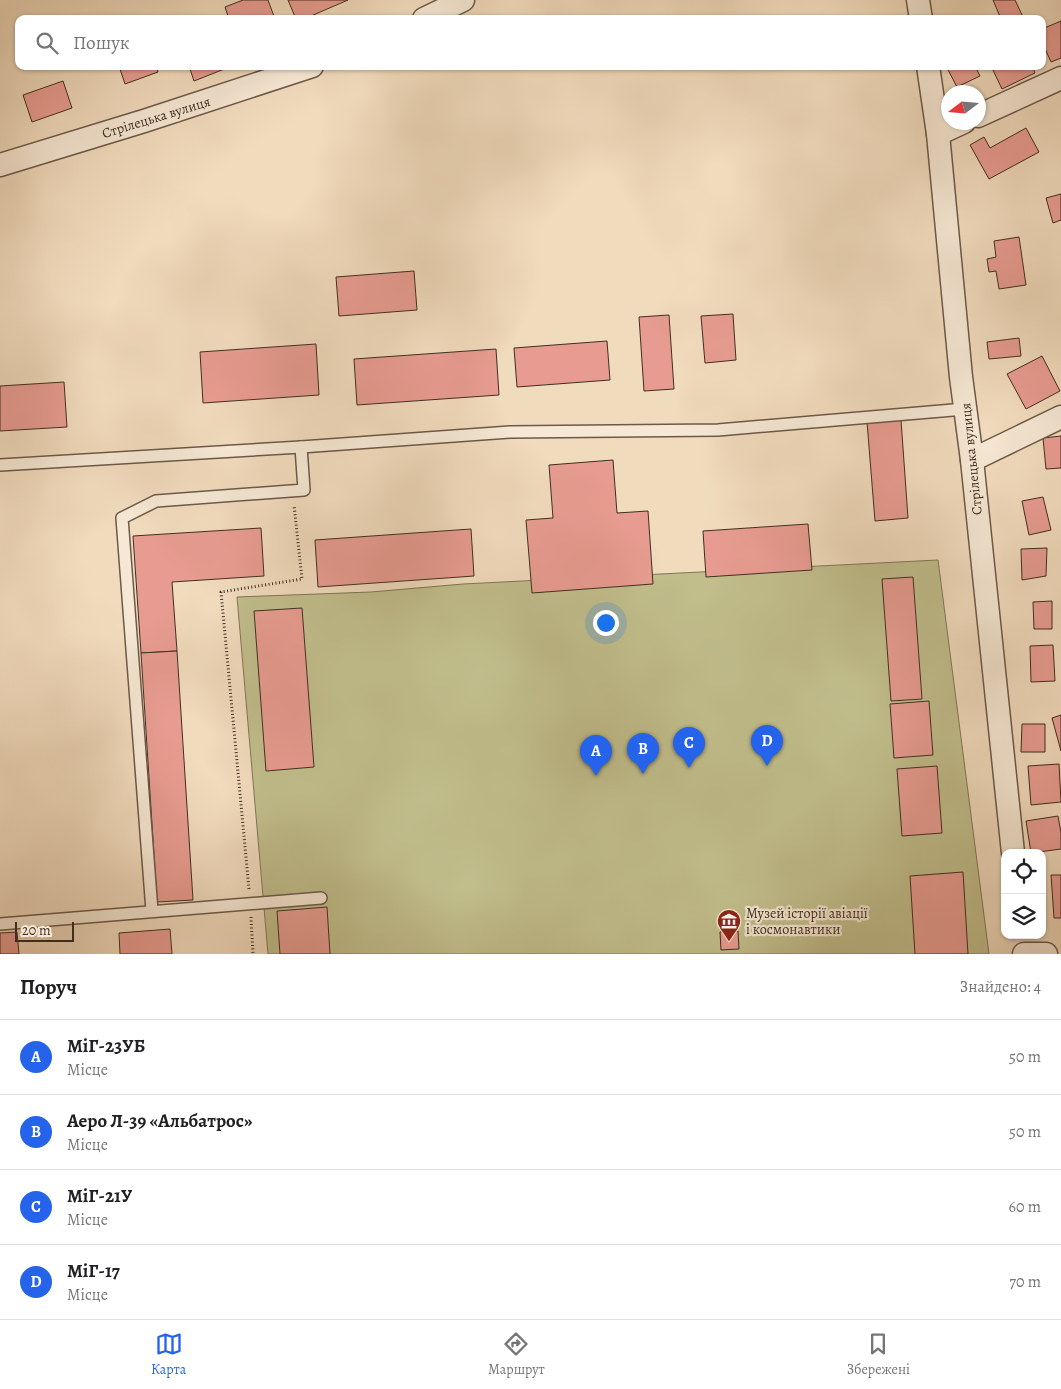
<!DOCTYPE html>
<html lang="uk">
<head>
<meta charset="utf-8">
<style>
	body { margin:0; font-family:Alegreya,serif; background:#f2f2f2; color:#202124 }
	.controls { position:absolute; right:15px; bottom:15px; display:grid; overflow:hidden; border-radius:10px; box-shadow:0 1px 4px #0004 }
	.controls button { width:45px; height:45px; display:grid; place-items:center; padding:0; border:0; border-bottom:1px solid #e0e0e0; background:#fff; color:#202124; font:25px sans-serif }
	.compass { position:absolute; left:941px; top:85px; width:45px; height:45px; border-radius:50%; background:#fff; box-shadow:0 1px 4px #0004; rotate:254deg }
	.scale { position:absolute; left:15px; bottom:12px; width:59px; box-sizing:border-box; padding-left:5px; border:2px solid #402e22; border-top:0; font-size:14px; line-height:18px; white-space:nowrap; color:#402e22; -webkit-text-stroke:4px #f6e8d4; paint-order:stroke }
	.you { position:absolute; left:605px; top:622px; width:18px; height:18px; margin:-12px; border:4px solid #fff; border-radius:50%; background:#1a73e8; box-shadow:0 0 0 8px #1a73e833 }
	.badge { display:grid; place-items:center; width:32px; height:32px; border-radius:50%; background:#2563eb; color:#fff; font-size:16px; font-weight:700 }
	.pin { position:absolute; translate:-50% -41px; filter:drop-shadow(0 1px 2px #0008) }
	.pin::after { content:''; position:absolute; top:26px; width:18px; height:15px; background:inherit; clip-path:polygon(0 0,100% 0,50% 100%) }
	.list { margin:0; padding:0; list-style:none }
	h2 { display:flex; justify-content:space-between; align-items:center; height:65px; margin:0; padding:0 20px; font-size:21px }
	h2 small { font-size:16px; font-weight:400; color:#757577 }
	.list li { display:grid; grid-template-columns:32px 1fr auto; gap:15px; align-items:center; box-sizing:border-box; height:75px; padding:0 20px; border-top:1px solid #e0e0e0 }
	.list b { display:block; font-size:19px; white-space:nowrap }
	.list p { margin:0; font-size:16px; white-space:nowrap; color:#757577 }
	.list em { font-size:16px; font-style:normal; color:#757577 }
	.icon { flex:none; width:28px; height:28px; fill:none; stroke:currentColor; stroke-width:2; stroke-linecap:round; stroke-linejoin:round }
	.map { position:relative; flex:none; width:1061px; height:954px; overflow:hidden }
	.search { position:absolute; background:#fff; box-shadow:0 1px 4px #0004; left:15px; right:15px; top:15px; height:55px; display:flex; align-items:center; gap:12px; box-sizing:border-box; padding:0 18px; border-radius:10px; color:#757577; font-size:19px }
	.sheet { height:365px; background:#fff }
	nav { display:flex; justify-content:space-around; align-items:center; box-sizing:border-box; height:70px; border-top:1px solid #e0e0e0; background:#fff; font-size:14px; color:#757577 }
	nav a { display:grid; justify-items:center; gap:2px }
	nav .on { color:#2563eb }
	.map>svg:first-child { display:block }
	.green { fill:#c1be8c; stroke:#807657 }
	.building { fill:#e89c91; stroke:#402e22 }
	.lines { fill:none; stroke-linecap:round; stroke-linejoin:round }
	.lane-casing { stroke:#6c5949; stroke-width:14 }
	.street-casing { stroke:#6c5949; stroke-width:25 }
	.path { stroke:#402e22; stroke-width:3; stroke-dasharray:1 2.5; stroke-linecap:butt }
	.lane { stroke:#f6e8d4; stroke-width:11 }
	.street { stroke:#f6e8d4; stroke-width:22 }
	.labels { text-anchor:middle; stroke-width:4.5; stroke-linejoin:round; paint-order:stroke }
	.street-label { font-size:14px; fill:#402e22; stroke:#f6e8d4 }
	.poi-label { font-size:14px; fill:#402e22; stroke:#f6e8d4; text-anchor:start }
</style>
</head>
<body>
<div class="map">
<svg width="1061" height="954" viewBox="0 0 1061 954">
	<rect width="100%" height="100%" fill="#f1dbbd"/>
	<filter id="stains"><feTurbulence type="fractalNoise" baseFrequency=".004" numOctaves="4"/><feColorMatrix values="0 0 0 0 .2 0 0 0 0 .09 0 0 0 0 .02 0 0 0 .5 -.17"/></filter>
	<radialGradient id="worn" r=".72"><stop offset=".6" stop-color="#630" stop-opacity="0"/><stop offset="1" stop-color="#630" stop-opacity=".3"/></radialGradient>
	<polygon class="green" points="938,560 989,954 268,954 237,597 371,592 463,584"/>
	<g class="building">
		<polygon points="243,0 268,0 275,19 229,19 225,7"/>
		<polygon points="288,0 348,0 304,19 296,19"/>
		<polygon points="993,0 1015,0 1024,19 1001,19"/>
		<polygon points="1061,21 1061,58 1051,62 1042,42 1042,29"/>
		<polygon points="119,66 156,66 158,72 125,84"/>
		<polygon points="189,66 232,66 194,81"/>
		<polygon points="946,66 975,66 980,76 957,87"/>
		<polygon points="991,66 1032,66 1035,73 1002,89"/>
		<polygon points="63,81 72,108 32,122 23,95"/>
		<polygon points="1026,128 1039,152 989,179 970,145 984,137 990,148"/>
		<polygon points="1061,194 1061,220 1053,223 1046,198"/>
		<polygon points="1019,237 1026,285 999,289 996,271 989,272 987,259 996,257 994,241"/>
		<polygon points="414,271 417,310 339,316 336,277"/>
		<polygon points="733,314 736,360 705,363 701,316"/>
		<polygon points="669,315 674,389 644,391 639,317"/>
		<polygon points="1019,338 1021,356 989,359 987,342"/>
		<polygon points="607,341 610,380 517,387 514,348"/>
		<polygon points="316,344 319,395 203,403 200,352"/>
		<polygon points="496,349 499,395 357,405 354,359"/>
		<polygon points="1042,356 1060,391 1026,409 1007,374"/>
		<polygon points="64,382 67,427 0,431 0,386"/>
		<polygon points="901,420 908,518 875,521 867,422"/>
		<polygon points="1061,436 1061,468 1046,469 1043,438"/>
		<polygon points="613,460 617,513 648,511 653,584 532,593 526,520 553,518 549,465"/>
		<polygon points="1043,497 1051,530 1029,535 1022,501"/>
		<polygon points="808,524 812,570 706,577 703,531"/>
		<polygon points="261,528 264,576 172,582 177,651 141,653 133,536"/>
		<polygon points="471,529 474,576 318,587 315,540"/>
		<polygon points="1047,548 1046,576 1022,580 1021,549"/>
		<polygon points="913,577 922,699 891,701 882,579"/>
		<polygon points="1052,601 1052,629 1034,629 1033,602"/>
		<polygon points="302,608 314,767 266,771 254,611"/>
		<polygon points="1053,645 1055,681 1031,682 1030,646"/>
		<polygon points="177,651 193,900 157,902 141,653"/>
		<polygon points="929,701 933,755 894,758 890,704"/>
		<polygon points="1061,715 1061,751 1052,718"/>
		<polygon points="1022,724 1045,724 1045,752 1021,752"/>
		<polygon points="1059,764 1061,802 1031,805 1028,766"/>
		<polygon points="937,766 942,833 902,836 897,769"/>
		<polygon points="1058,816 1061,833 1061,849 1031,853 1026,821"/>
		<polygon points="963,872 968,954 915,954 910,876"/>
		<polygon points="1051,875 1061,875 1061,918 1054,918"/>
		<polygon points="327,907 330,954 280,954 277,911"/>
		<polygon points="170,929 172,954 120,954 119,933"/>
		<polygon points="738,931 739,949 721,950 720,932"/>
		<polygon points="17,932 19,954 0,954 0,933"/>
	</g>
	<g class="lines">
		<g class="lane-casing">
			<g id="lane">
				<polyline points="0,465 301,447 510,432 718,430 965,409"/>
				<polyline points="152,911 122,518 156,501 304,490 301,447"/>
				<polyline points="0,924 321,898"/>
			</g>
		</g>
		<g class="street-casing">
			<g id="street">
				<polyline points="918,0 921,19"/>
				<polyline points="424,19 463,0"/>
				<polyline points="928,66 938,134 961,377 972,460 1013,853"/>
				<polyline points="978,116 1061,78"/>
				<polyline points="938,134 964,122"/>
				<polyline points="0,165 144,121 312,66"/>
				<polyline points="972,460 1061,417"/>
				<polyline points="1024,954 1046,954"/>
			</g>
		</g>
		<g class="path">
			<polyline points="249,889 221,592 302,579 294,505"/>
			<polyline points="251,917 253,954"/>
		</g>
		<use href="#lane" class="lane"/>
		<use href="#street" class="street"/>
	</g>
	<defs>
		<g id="museum-pin" transform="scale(1.25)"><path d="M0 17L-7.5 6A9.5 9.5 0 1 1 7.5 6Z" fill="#8f2418" stroke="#f6e8d4"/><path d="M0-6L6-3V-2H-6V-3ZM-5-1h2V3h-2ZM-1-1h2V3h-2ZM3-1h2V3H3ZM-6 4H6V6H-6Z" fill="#fff"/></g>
	</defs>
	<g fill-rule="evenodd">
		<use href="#museum-pin" x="729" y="921"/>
	</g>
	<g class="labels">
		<g class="street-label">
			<text transform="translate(156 117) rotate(-17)" y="5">Стрілецька вулиця</text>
			<text transform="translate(971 459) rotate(-96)" y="5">Стрілецька вулиця</text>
		</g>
		<g class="poi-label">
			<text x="746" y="918">Музей історії авіації<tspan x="746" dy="16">і космонавтики</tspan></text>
		</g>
	</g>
	<rect width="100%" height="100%" filter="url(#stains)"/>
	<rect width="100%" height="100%" fill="url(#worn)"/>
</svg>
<div class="controls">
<button><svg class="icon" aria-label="locate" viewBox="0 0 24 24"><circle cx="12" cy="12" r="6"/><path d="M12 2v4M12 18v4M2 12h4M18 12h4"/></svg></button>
<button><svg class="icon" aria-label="layers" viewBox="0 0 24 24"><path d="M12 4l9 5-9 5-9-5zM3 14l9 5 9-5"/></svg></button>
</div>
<svg class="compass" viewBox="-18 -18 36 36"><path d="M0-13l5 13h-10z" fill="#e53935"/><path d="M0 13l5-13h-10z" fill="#757577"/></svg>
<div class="scale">20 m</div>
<div class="you"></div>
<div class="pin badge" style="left:596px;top:776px">A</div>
<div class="pin badge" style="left:643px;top:774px">B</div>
<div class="pin badge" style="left:689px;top:768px">C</div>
<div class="pin badge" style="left:767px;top:766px">D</div>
<div class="search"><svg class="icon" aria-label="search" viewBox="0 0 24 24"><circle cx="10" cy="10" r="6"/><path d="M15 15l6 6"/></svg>Пошук</div>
</div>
<section class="sheet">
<h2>Поруч<small>Знайдено: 4</small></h2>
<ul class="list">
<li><span class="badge">A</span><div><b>МіГ-23УБ</b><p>Місце</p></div><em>50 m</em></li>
<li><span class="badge">B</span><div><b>Аеро Л-39 «Альбатрос»</b><p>Місце</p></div><em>50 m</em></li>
<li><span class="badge">C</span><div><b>МіГ-21У</b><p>Місце</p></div><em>60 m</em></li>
<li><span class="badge">D</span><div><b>МіГ-17</b><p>Місце</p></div><em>70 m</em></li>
</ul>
</section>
<nav>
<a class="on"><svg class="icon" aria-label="map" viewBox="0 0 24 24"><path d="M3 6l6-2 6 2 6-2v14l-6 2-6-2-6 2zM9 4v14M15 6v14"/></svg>Карта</a>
<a><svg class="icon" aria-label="directions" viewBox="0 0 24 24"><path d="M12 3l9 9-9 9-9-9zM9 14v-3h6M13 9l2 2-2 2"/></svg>Маршрут</a>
<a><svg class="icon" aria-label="saved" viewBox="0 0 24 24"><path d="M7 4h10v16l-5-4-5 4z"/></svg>Збережені</a>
</nav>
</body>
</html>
